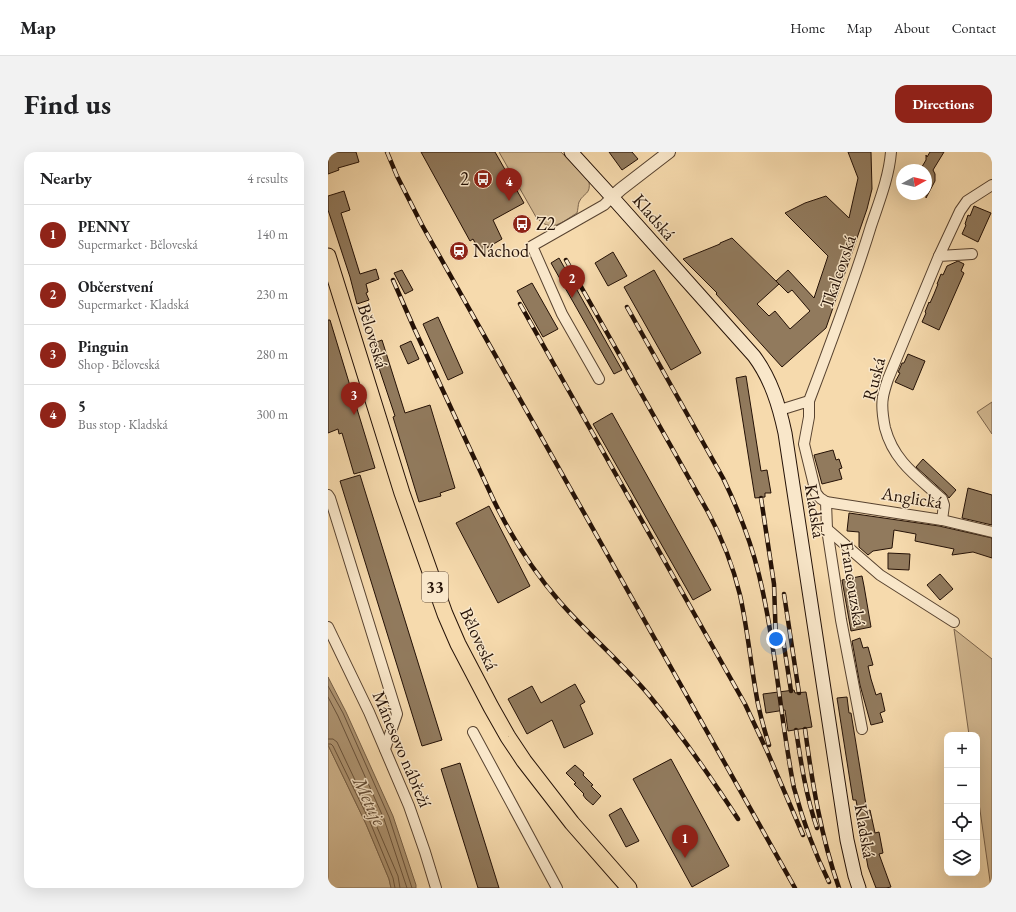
<!DOCTYPE html>
<html lang="en">
<head>
<meta charset="utf-8">
<style>
	body { margin:0; font-family:"EB Garamond",serif; background:#f2f2f2; color:#202124 }
	.controls { position:absolute; right:12px; bottom:12px; display:grid; overflow:hidden; border-radius:8px; box-shadow:0 4px 16px #0002 }
	.controls button { width:36px; height:36px; display:grid; place-items:center; padding:0; border:0; border-bottom:1px solid #e0e0e0; background:#fff; color:#202124; font:20px sans-serif }
	.compass { position:absolute; left:568px; top:12px; width:36px; height:36px; border-radius:50%; background:#fff; box-shadow:0 4px 16px #0002; rotate:82deg }
	.you { position:absolute; left:448px; top:487px; width:14px; height:14px; margin:-10px; border:3px solid #fff; border-radius:50%; background:#1a73e8; box-shadow:0 0 0 6px #1a73e833 }
	.badge { display:grid; place-items:center; width:26px; height:26px; border-radius:50%; background:#8f2418; color:#fff; font-size:13px; font-weight:700 }
	.pin { position:absolute; translate:-50% -33px; filter:drop-shadow(0 1px 2px #0008) }
	.pin::after { content:''; position:absolute; top:21px; width:14px; height:12px; background:inherit; clip-path:polygon(0 0,100% 0,50% 100%) }
	.list { margin:0; padding:0; list-style:none }
	h2 { display:flex; justify-content:space-between; align-items:center; height:52px; margin:0; padding:0 16px; font-size:17px }
	h2 small { font-size:13px; font-weight:400; color:#757577 }
	.list li { display:grid; grid-template-columns:26px 1fr auto; gap:12px; align-items:center; box-sizing:border-box; height:60px; padding:0 16px; border-top:1px solid #e0e0e0 }
	.list b { display:block; font-size:15px; white-space:nowrap }
	.list p { margin:0; font-size:13px; white-space:nowrap; color:#757577 }
	.list em { font-size:13px; font-style:normal; color:#757577 }
	.icon { flex:none; width:22px; height:22px; fill:none; stroke:currentColor; stroke-width:2; stroke-linecap:round; stroke-linejoin:round }
	.map { position:relative; flex:none; width:664px; height:736px; overflow:hidden; border-radius:12px }
	header { display:flex; align-items:center; gap:24px; box-sizing:border-box; height:56px; padding:0 20px; background:#fff; border-bottom:1px solid #e0e0e0 }
	header strong { font-size:19px }
	nav { display:flex; gap:22px; margin-inline-start:auto; font-size:14px }
	.intro { display:flex; align-items:center; justify-content:space-between; box-sizing:border-box; height:96px; padding:0 24px }
	h1 { margin:0; font-size:28px }
	.button { padding:10px 18px; border-radius:12px; background:#8f2418; color:#fff; font-size:14px; font-weight:700 }
	main { display:flex; gap:24px; padding:0 24px }
	aside { flex:1; background:#fff; border-radius:12px; box-shadow:0 4px 16px #0002 }
	.map>svg:first-child { display:block }
	.green { fill:#d2b891; stroke:#7b644c }
	.water { fill:#af9674; stroke:#776148 }
	.lines { fill:none; stroke-linecap:round; stroke-linejoin:round }
	.shore { stroke:#6a543d; stroke-width:1 }
	.building { fill:#917a5d; stroke:#241106 }
	.minor-casing { stroke:#584330; stroke-width:12 }
	.tertiary-casing { stroke:#584330; stroke-width:14 }
	.secondary-casing { stroke:#241106; stroke-width:15 }
	.primary-casing { stroke:#241106; stroke-width:17 }
	.minor { stroke:#f9e7ca; stroke-width:10 }
	.tertiary { stroke:#f9e7ca; stroke-width:12 }
	.secondary { stroke:#f9e7ca; stroke-width:13 }
	.primary { stroke:#f6daad; stroke-width:15 }
	.rail-casing { stroke:#241106; stroke-width:4.5 }
	.rail { stroke:#f9e7ca; stroke-width:3; stroke-dasharray:9; stroke-linecap:butt }
	.labels { text-anchor:middle; stroke-width:3; stroke-linejoin:round; paint-order:stroke }
	.shield { fill:#f9e7ca; stroke:#645141; stroke-width:1 }
	.shield-label { font-size:17px; font-weight:bold; fill:#241106 }
	.poi-label { font-size:18px; fill:#241106; stroke:#f9e7ca; text-anchor:start }
	.street-label { font-size:18px; fill:#241106; stroke:#f9e7ca }
	.water-label { font-size:19px; font-style:italic; fill:#634d37; stroke:#f9e7ca }
</style>
</head>
<body>
<header>
<strong>Map</strong>
<nav><a>Home</a><a>Map</a><a>About</a><a>Contact</a></nav>
</header>
<div class="intro"><h1>Find us</h1><a class="button">Directions</a></div>
<main>
<aside>
<h2>Nearby<small>4 results</small></h2>
<ul class="list">
<li><span class="badge">1</span><div><b>PENNY</b><p>Supermarket · Běloveská</p></div><em>140 m</em></li>
<li><span class="badge">2</span><div><b>Občerstvení</b><p>Supermarket · Kladská</p></div><em>230 m</em></li>
<li><span class="badge">3</span><div><b>Pinguin</b><p>Shop · Běloveská</p></div><em>280 m</em></li>
<li><span class="badge">4</span><div><b>5</b><p>Bus stop · Kladská</p></div><em>300 m</em></li>
</ul>
</aside>
<div class="map">
<svg width="664" height="736" viewBox="0 0 664 736">
	<rect width="100%" height="100%" fill="#f6daad"/>
	<filter id="stains"><feTurbulence type="fractalNoise" baseFrequency=".005" numOctaves="4"/><feColorMatrix values="0 0 0 0 .2 0 0 0 0 .09 0 0 0 0 .02 0 0 0 .5 -.17"/></filter>
	<radialGradient id="worn" r=".72"><stop offset=".6" stop-color="#630" stop-opacity="0"/><stop offset="1" stop-color="#630" stop-opacity=".3"/></radialGradient>
	<g class="green">
		<path d="M171,0H233L261,29C263,43 256,40 251,50C250,53 250,58 249,61C234,70 223,82 208,65Z"/>
		<polygon points="664,250 664,282 649,260"/>
		<polygon points="626,477 664,507 664,736 663,736 649,637 649,583 641,583"/>
		<polygon points="0,593 38,672 61,727 63,736 0,736"/>
	</g>
	<polygon class="water" points="0,525 18,560 65,664 88,733 88,736 63,736 61,727 38,672 0,593"/>
	<g class="lines">
		<g class="shore">
			<polyline points="0,534 15,561 61,665 84,736"/>
			<polyline points="0,545 10,564 56,667 79,736"/>
			<polyline points="0,587 5,587 9,590 17,607 46,668 70,724 72,736"/>
			<polyline points="0,592 3,592 5,594 42,670 65,726 67,736"/>
		</g>
	</g>
	<g class="building">
		<polygon points="0,0 28,0 31,10 10,16 11,18 0,22"/>
		<polygon points="93,0 167,0 196,51 165,68 174,87 152,100 145,87 142,89"/>
		<polygon points="281,0 304,0 310,7 294,18"/>
		<polygon points="520,0 543,0 544,37 539,57 498,176 454,215 388,142 389,141 355,107 392,92 392,91 404,86 451,132 429,152 441,164 447,159 462,177 482,159 464,138 460,141 448,129 460,118 486,146 500,104 457,61 477,51 498,44 521,66 530,26"/>
		<polygon points="602,0 616,0 605,18 607,22 607,29 598,46 598,18 592,18 598,8 598,3 599,5"/>
		<polygon points="16,39 22,58 13,61 32,122 48,117 51,127 38,132 40,140 38,141 41,148 29,152 22,125 0,58 0,44"/>
		<polygon points="646,54 663,61 650,90 634,82 638,73 637,72 640,63 642,64"/>
		<polygon points="285,100 299,124 280,134 267,111"/>
		<polygon points="231,106 294,218 286,222 223,111"/>
		<polygon points="630,109 636,112 633,119 636,121 611,178 594,170 598,161 597,160 601,150 602,151 606,142 610,132 609,132 613,122 615,123 619,114"/>
		<polygon points="74,118 85,138 77,142 66,121"/>
		<polygon points="326,118 373,201 343,218 296,135"/>
		<polygon points="204,131 230,177 215,185 189,139"/>
		<polygon points="110,165 135,221 120,228 95,172"/>
		<polygon points="0,168 2,168 47,316 26,322 14,281 11,282 10,277 0,281"/>
		<polygon points="54,188 77,261 102,253 127,336 112,341 113,344 91,350 65,265 67,264 43,192"/>
		<polygon points="83,189 91,207 80,212 72,194"/>
		<polygon points="580,202 597,209 585,238 567,230 572,221 570,220 572,216 574,211 576,211"/>
		<polygon points="418,224 433,319 439,318 443,341 437,341 437,345 427,346 408,226"/>
		<polygon points="284,261 383,438 365,448 265,272"/>
		<polygon points="505,298 508,308 511,307 514,316 511,317 514,327 494,332 486,303"/>
		<polygon points="595,307 628,338 621,346 618,342 588,315"/>
		<polygon points="32,323 114,588 94,594 12,329"/>
		<polygon points="640,336 664,343 664,373 634,366"/>
		<polygon points="161,354 202,434 170,451 128,371"/>
		<polygon points="521,361 611,374 664,386 664,406 645,400 624,403 626,397 587,389 588,382 566,378 564,396 545,399 540,403 531,395 531,380 519,379"/>
		<polygon points="560,401 582,402 581,418 560,417"/>
		<polygon points="612,422 625,437 612,448 599,433"/>
		<polygon points="534,424 536,434 543,475 523,479 514,428"/>
		<polygon points="532,486 535,496 540,495 545,513 540,514 543,527 548,543 553,541 557,559 552,561 555,570 543,573 532,533 524,489"/>
		<polygon points="247,532 257,550 252,553 265,582 236,596 224,568 199,582 180,547 204,534 213,551"/>
		<polygon points="466,538 467,541 478,540 484,575 460,579 457,558 438,561 435,542"/>
		<polygon points="519,545 521,561 523,561 539,659 542,658 547,681 551,680 555,701 551,702 563,735 558,736 548,736 540,715 528,648 525,648 509,546"/>
		<polygon points="343,607 401,714 364,735 305,627"/>
		<polygon points="132,611 151,672 171,736 150,736 113,617"/>
		<polygon points="247,613 256,621 255,623 265,633 263,634 273,644 265,653 258,647 255,643 256,642 246,632 248,631 238,621"/>
		<polygon points="293,656 311,689 298,695 281,663"/>
	</g>
	<g class="lines">
		<g class="minor-casing">
			<g id="minor">
				<polyline points="611,104 632,59 639,49 664,33"/>
				<polyline points="271,227 234,162 204,94 276,53 284,45"/>
				<path d="M481,249C503,191 525,133 543,74C551,50 561,25 563,0"/>
				<polyline points="452,258 481,249 481,265 476,292 488,341 492,346 498,350 499,377 513,468 534,577"/>
				<polyline points="0,343 2,346 69,562 57,597"/>
				<polyline points="498,350 614,368 664,380"/>
				<path d="M614,368L616,353L614,347C590,325 566,310 557,276C555,266 553,255 555,245C556,239 558,233 560,227L611,104L644,102"/>
				<polyline points="499,377 552,423 626,470"/>
				<polyline points="0,475 41,560 81,654 97,700 108,736"/>
				<polyline points="145,580 229,736"/>
			</g>
		</g>
		<g class="tertiary-casing">
			<polyline id="tertiary" points="284,45 293,37 341,0"/>
		</g>
		<g class="secondary-casing">
			<path id="secondary" d="M243,0L284,45L426,204C443,227 451,253 457,281L519,688L527,724L531,736"/>
		</g>
		<g class="primary-casing">
			<polyline id="primary" points="0,104 74,341 117,462 130,492 163,555 180,585 196,609 244,671 301,736"/>
		</g>
		<use href="#minor" class="minor"/>
		<use href="#tertiary" class="tertiary"/>
		<use href="#secondary" class="secondary"/>
		<use href="#primary" class="primary"/>
		<g class="rail-casing">
			<g id="rail">
				<polyline points="59,0 69,24 94,73 467,736"/>
				<path d="M238,108L380,360C394,386 405,414 412,443C420,479 423,516 430,552C433,566 437,580 441,593"/>
				<path d="M65,128L86,176L166,349C184,386 205,419 232,450C260,482 293,510 320,542C353,582 382,624 410,667"/>
				<polyline points="192,152 417,552 439,599 475,683"/>
				<path d="M299,155L395,326C410,357 423,390 431,423C448,493 452,566 466,636C475,669 486,700 501,730"/>
				<polyline points="433,346 446,432 448,490"/>
				<polyline points="456,442 471,541"/>
				<polyline points="455,487 463,539"/>
				<path d="M477,577C484,630 493,685 511,736"/>
				<path d="M468,578C473,611 478,644 489,676"/>
			</g>
		</g>
		<use href="#rail" class="rail"/>
	</g>
	<defs>
		<g id="bus-disc" transform="scale(1)"><circle r="9.5" fill="#8f2418" stroke="#f9e7ca"/><path d="M-5-6H5V4H4V6H2V4H-2V6H-4V4H-5ZM-3.5-4V0h7V-4ZM-3.5 1.2v1.5H-2V1.2ZM2 1.2v1.5H3.5V1.2Z" fill="#fff"/></g>
		<g id="station-disc" transform="scale(1)"><circle r="9.5" fill="#8f2418" stroke="#f9e7ca"/><path d="M-3-6H3Q5-6 5-4V2Q5 4 3 4L4.5 6H3L1.5 4h-3L-3 6H-4.5L-3 4Q-5 4-5 2V-4Q-5-6-3-6ZM-3.5-4v3h7v-3ZM-3.5 1v1.5H-2V1ZM2 1v1.5H3.5V1Z" fill="#fff"/></g>
	</defs>
	<g fill-rule="evenodd">
		<use href="#bus-disc" x="155" y="27"/>
		<use href="#bus-disc" x="194" y="72"/>
		<use href="#station-disc" x="131" y="99"/>
	</g>
	<g class="labels">
		<rect class="shield" x="94" y="420" width="26" height="30" rx="3"/>
		<g class="shield-label">
			<text x="107" y="441">33</text>
		</g>
		<g class="poi-label">
			<text x="141" y="33" text-anchor="end">2</text>
			<text x="208" y="78">Z2</text>
			<text x="145" y="105">Náchod</text>
		</g>
		<g class="street-label">
			<text transform="translate(326 65) rotate(49)" y="6">Kladská</text>
			<text transform="translate(510 120) rotate(-71)" y="6">Tkalcovská</text>
			<text transform="translate(45 184) rotate(73)" y="6">Běloveská</text>
			<text transform="translate(546 227) rotate(-75)" y="6">Ruská</text>
			<text transform="translate(584 346) rotate(9)" y="6">Anglická</text>
			<text transform="translate(487 359) rotate(81)" y="6">Kladská</text>
			<text transform="translate(525 432) rotate(81)" y="6">Francouzská</text>
			<text transform="translate(151 487) rotate(65)" y="6">Běloveská</text>
			<text transform="translate(74 597) rotate(67)" y="6">Mánesovo nábřeží</text>
			<text transform="translate(537 679) rotate(80)" y="6">Kladská</text>
		</g>
		<g class="water-label">
			<text transform="translate(42 649) rotate(64)" y="7">Metuje</text>
		</g>
	</g>
	<rect width="100%" height="100%" filter="url(#stains)"/>
	<rect width="100%" height="100%" fill="url(#worn)"/>
</svg>
<div class="controls">
<button>+</button>
<button>−</button>
<button><svg class="icon" aria-label="locate" viewBox="0 0 24 24"><circle cx="12" cy="12" r="6"/><path d="M12 2v4M12 18v4M2 12h4M18 12h4"/></svg></button>
<button><svg class="icon" aria-label="layers" viewBox="0 0 24 24"><path d="M12 4l9 5-9 5-9-5zM3 14l9 5 9-5"/></svg></button>
</div>
<svg class="compass" viewBox="-18 -18 36 36"><path d="M0-13l5 13h-10z" fill="#e53935"/><path d="M0 13l5-13h-10z" fill="#757577"/></svg>
<div class="you"></div>
<div class="pin badge" style="left:357px;top:706px">1</div>
<div class="pin badge" style="left:244px;top:146px">2</div>
<div class="pin badge" style="left:26px;top:263px">3</div>
<div class="pin badge" style="left:181px;top:49px">4</div>
</div>
</main>
</body>
</html>
